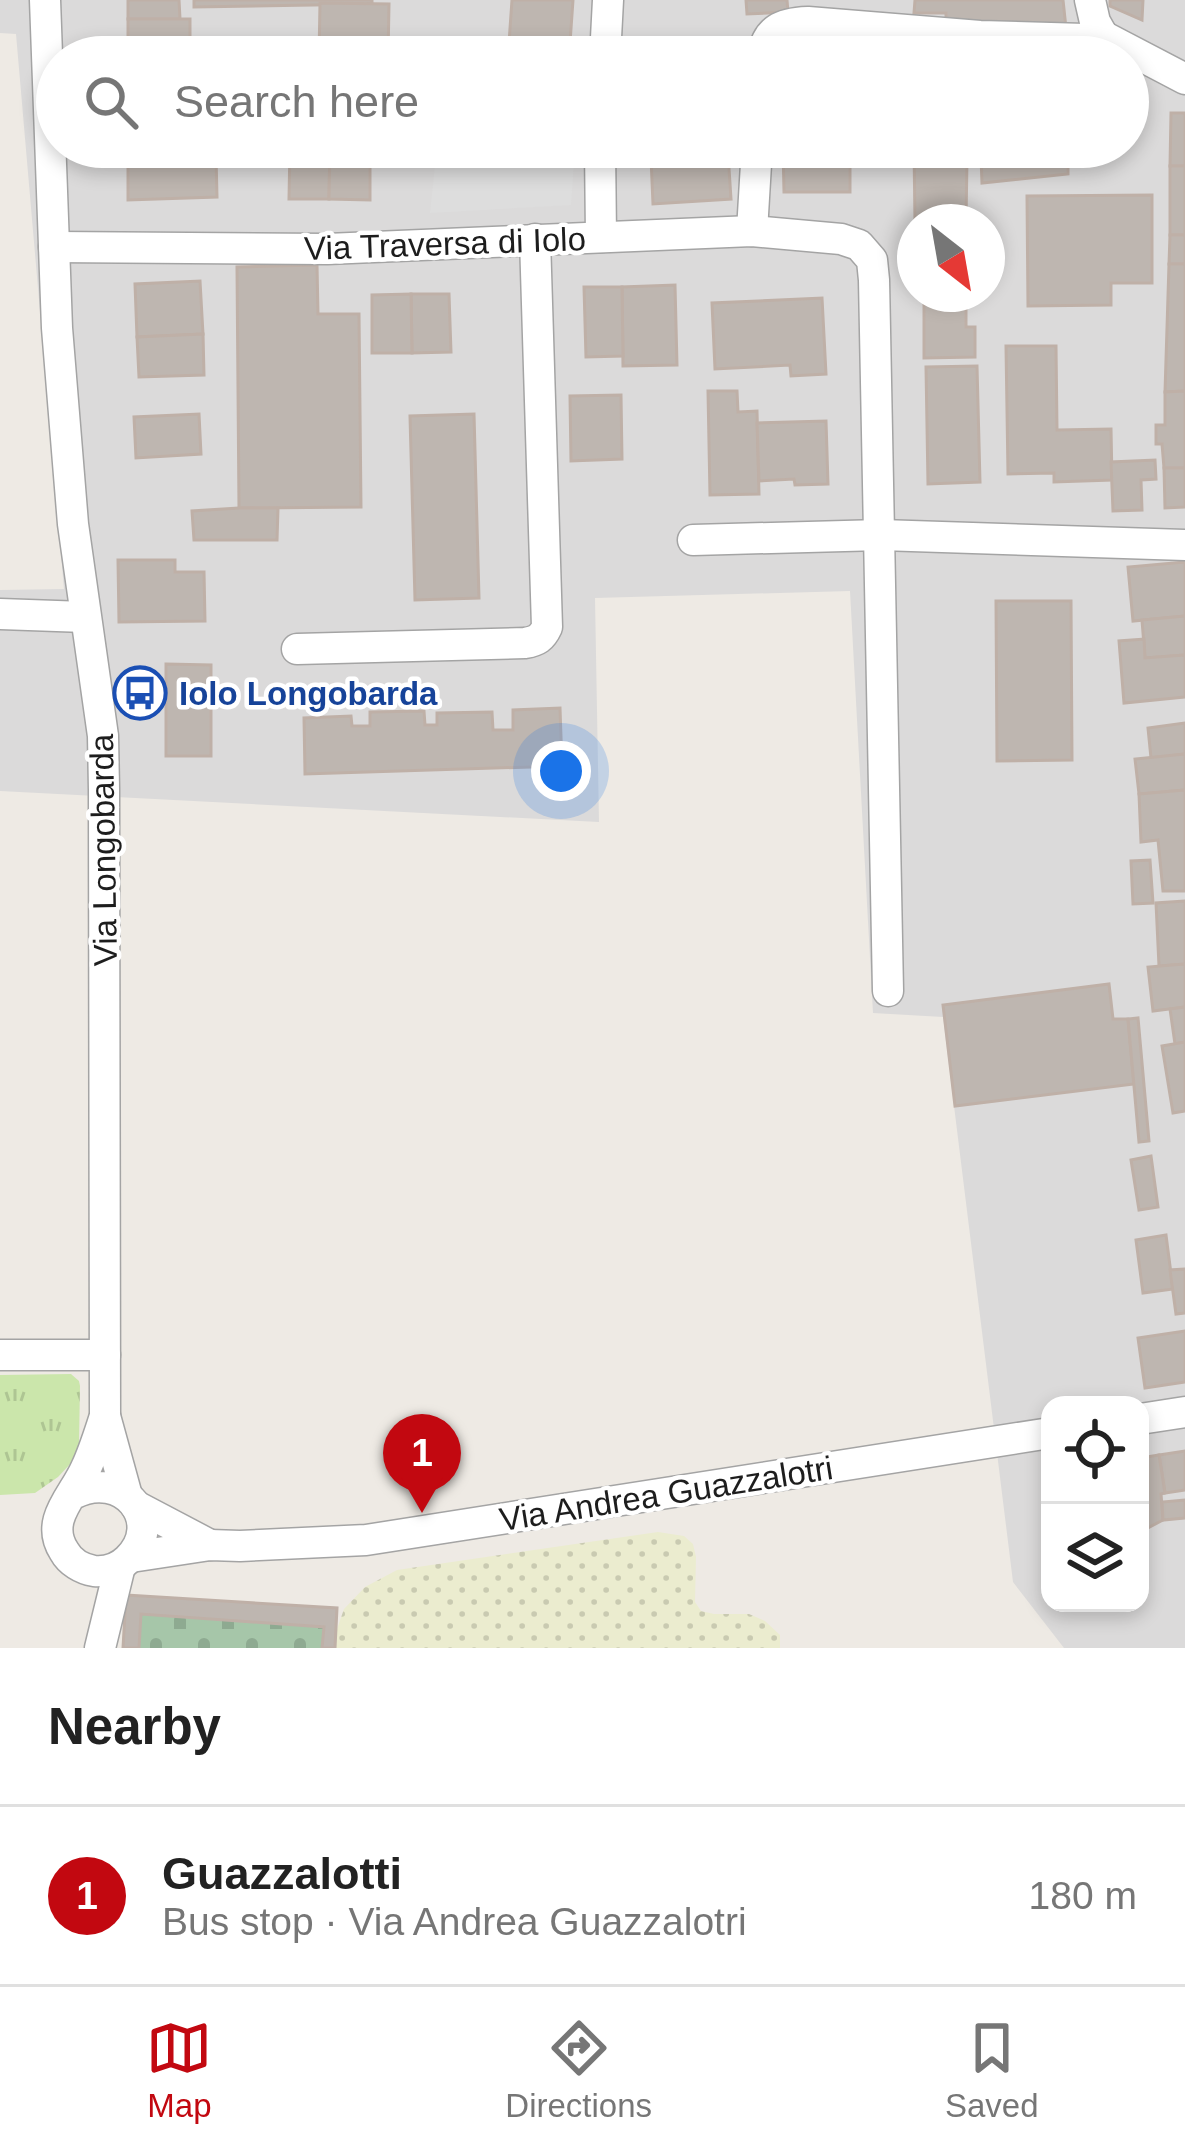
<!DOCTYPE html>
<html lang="en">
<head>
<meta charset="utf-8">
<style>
	body { margin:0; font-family:Helvetica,sans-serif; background:#f2f2f2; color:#222 }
	.controls { position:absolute; right:36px; bottom:36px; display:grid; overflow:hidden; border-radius:24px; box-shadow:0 6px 18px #0003 }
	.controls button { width:108px; height:108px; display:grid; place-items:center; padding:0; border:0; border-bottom:3px solid #e0e0e0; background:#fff; color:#222; font:60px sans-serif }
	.compass { position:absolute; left:897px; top:204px; width:108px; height:108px; border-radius:50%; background:#fff; box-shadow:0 6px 18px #0003; rotate:149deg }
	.you { position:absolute; left:561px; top:771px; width:42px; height:42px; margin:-30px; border:9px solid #fff; border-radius:50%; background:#1a73e8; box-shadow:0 0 0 18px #1a73e833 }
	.badge { display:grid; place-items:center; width:78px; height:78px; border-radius:50%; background:#c20810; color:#fff; font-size:39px; font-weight:700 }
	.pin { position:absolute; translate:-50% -99px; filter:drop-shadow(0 3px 6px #0008) }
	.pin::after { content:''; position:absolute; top:63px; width:42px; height:36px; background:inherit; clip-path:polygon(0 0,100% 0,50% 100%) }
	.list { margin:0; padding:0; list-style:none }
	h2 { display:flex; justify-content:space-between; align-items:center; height:156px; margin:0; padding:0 48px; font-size:51px }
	h2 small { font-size:39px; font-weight:400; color:#767676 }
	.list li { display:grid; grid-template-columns:78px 1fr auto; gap:36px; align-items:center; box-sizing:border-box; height:180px; padding:0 48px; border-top:3px solid #e0e0e0 }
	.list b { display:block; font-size:45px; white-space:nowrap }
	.list p { margin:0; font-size:39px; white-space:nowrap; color:#767676 }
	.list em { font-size:39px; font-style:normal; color:#767676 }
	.icon { flex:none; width:66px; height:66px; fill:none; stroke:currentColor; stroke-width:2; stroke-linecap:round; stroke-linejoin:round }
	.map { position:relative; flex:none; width:1185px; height:1648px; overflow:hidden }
	.search { position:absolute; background:#fff; box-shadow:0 6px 18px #0003; left:36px; right:36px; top:36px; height:132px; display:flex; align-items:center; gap:30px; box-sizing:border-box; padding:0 42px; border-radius:66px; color:#767676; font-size:45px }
	.sheet { height:336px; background:#fff }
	nav { display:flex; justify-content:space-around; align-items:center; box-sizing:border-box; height:168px; border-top:3px solid #e0e0e0; background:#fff; font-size:33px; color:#767676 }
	nav a { display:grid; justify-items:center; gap:6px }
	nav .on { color:#c20810 }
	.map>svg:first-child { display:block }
	.residential { fill:#dbdada; fill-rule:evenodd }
	.farmland { fill:url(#farmland-dots) }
	.grass { fill:url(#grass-tufts) }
	.cemetery { fill:url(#cemetery-stones) }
	.parking { fill:#ddd }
	.building { fill:#beb6b0; stroke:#bfb0a7; stroke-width:3 }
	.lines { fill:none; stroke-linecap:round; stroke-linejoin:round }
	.minor-casing { stroke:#a4a4a4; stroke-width:33 }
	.minor { stroke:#fff; stroke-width:30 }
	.labels { text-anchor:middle; stroke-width:9; stroke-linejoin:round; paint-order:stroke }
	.street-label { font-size:33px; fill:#1d1d1d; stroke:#fff }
	.transit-label { font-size:33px; font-weight:bold; fill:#164399; stroke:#fff; text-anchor:start }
</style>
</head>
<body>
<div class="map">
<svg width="1185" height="1648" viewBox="0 0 1185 1648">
	<defs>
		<pattern id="farmland-dots" width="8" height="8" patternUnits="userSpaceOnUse" patternTransform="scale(3)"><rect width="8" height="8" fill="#ebeccf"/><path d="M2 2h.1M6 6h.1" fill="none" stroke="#c9cab1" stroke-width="1.8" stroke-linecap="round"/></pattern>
		<pattern id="grass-tufts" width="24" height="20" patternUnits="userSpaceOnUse" patternTransform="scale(3)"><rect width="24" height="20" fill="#cbe6ab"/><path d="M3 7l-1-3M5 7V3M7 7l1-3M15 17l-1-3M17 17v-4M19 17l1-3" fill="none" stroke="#aec593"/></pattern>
		<pattern id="cemetery-stones" width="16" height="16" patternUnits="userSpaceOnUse" patternTransform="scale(3)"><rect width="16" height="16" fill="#a6c6a9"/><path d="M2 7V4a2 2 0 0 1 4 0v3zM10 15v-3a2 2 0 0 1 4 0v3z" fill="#8eaa91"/></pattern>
	</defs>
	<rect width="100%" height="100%" fill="#eeeae4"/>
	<path class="residential" d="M0,0H1185V1648H1064L1013,1582L943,1017L873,1013L850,591L595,598L599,822L0,791V590L64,589L16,34L0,33ZM57,57H1128V147H57ZM915,222H987V294H915ZM1050,1405H1140V1603H1050Z"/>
	<polygon class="farmland" points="658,1532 684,1536 693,1544 696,1557 695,1602 701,1611 714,1614 749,1614 765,1621 780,1635 780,1648 335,1648 336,1632 344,1609 365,1587 397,1570"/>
	<polygon class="grass" points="71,1374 79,1381 80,1386 79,1444 73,1461 58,1477 35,1493 0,1495 0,1375"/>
	<polygon class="cemetery" points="126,1595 337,1608 335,1648 123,1648"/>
	<polygon class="parking" points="437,147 575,147 571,205 430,213"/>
	<g class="building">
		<polygon points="128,0 179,0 180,19 128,19"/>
		<polygon points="194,0 372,0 372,4 194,7"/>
		<polygon points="512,0 573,0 569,57 508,57"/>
		<polygon points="746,0 787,0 788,12 747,14"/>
		<polygon points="915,0 1063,0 1066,28 946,30 946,13 914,13"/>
		<polygon points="1110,0 1143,0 1142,20 1110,6"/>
		<polygon points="320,3 389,4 388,57 319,57"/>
		<rect x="128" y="19" width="62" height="38"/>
		<polygon points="738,39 739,57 689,57 688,42"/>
		<polygon points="981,50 981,57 915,57 915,51"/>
		<polygon points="1171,113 1185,113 1185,166 1170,166"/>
		<polygon points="128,147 190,147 190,159 128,158"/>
		<polygon points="290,147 330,147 329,199 289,199"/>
		<polygon points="330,147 370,147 370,200 329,199"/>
		<polygon points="636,147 719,147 720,154 637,159"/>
		<polygon points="783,147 850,147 850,192 784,192"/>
		<polygon points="914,147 1025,147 1026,157 967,158 966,222 915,222"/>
		<polygon points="1025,147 1068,147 1068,156 1026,157"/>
		<polygon points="728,153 731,199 653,204 651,158"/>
		<polygon points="216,156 217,197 128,200 128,158 190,159"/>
		<polygon points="1068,156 1068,174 982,183 981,157"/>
		<rect x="1170" y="166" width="15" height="69"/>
		<polygon points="1152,195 1152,283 1111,283 1111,305 1028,306 1027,196"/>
		<polygon points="1170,235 1185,235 1185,264 1169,264"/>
		<polygon points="1169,264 1185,264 1185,391 1165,392"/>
		<polygon points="317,265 318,314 359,314 361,507 239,508 237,267"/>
		<polygon points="200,281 203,334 137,337 135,284"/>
		<polygon points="675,285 677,365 623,366 622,287"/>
		<polygon points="584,287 622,287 623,356 586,357"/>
		<polygon points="411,294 449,294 451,352 412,353"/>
		<polygon points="411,294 412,353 372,353 372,295"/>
		<polygon points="924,294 966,294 966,327 975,327 975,357 924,358"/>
		<polygon points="822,298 826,374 791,376 790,365 715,369 712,303"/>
		<polygon points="203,334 204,375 139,377 137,337"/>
		<polygon points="1006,346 1056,346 1057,430 1111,429 1112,480 1054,482 1054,473 1008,474"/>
		<polygon points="977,366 980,482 928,484 926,367"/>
		<polygon points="708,391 737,391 738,412 757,411 759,494 710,495"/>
		<polygon points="1185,391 1185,468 1164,468 1162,444 1156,444 1156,425 1165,425 1165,392"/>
		<polygon points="621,395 622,459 571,461 570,396"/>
		<polygon points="199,414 201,454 136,458 134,417"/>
		<polygon points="474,414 479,598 415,600 410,416"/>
		<polygon points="826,421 828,484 795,485 794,479 759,481 757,423"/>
		<polygon points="1155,460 1156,479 1141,480 1142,510 1113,511 1111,462"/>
		<polygon points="1164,468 1185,468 1185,507 1165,508"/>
		<polygon points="239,508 278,508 277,540 194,540 192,511"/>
		<polygon points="118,560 175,560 175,572 204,572 205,621 119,622"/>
		<polygon points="1185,562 1185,616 1133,621 1128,567"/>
		<polygon points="996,601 1071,601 1072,760 997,761"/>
		<polygon points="1185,616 1185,655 1145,658 1142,620"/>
		<polygon points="1144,639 1145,658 1185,655 1185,697 1124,703 1119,641"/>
		<polygon points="166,664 211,665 211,756 166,756"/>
		<polygon points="560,708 562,766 305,774 304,718 351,716 352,726 370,726 370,712 424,711 425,725 437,725 437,713 492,712 493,730 513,730 513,710"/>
		<polygon points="1185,723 1185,754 1151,758 1148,728"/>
		<polygon points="1185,754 1185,790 1139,794 1135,759"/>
		<polygon points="1185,790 1185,891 1163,891 1158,840 1141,842 1139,794"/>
		<polygon points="1150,860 1153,903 1133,904 1131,861"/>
		<polygon points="1185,901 1185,964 1159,966 1156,903"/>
		<polygon points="1185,964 1185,1007 1153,1011 1148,967"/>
		<polygon points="1109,984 1113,1019 1128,1019 1134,1084 955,1106 943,1005"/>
		<polygon points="1185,1007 1185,1042 1175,1044 1170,1009"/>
		<polygon points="1138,1018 1149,1141 1139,1142 1128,1019"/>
		<polygon points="1185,1042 1185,1111 1173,1113 1162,1046"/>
		<polygon points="1151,1156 1158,1207 1139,1210 1131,1160"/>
		<polygon points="1166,1235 1173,1289 1143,1293 1136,1240"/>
		<polygon points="1185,1269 1185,1313 1176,1314 1170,1270"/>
		<polygon points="1185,1331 1185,1382 1145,1388 1138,1338"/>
		<polygon points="1185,1451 1185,1490 1165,1493 1159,1455"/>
		<polygon points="1159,1455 1165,1493 1161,1494 1163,1520 1140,1532 1140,1458"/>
		<polygon points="1185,1500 1185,1518 1163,1520 1162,1502"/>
		<polygon points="126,1595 337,1608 335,1648 322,1648 324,1627 141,1614 139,1648 123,1648"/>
	</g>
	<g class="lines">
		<g class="minor-casing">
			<g id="minor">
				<path d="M45,0L57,328L73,524L103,736L104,790L105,1416C99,1434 94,1451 86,1468C74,1496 44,1520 64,1551C70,1562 82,1569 94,1571C106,1572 119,1568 128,1559C166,1522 123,1468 73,1494"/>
				<polyline points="1090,0 1095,22 1103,36"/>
				<polyline points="1103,36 1185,79"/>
				<polyline points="605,57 608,0"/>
				<path d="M762,57C767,29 781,23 808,22L980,36L1085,39L1103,36"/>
				<polyline points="600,147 601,237"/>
				<polyline points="752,231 757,147"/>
				<polyline points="54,247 327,249 752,231 841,239 859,245 872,260 874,280 888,991"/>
				<polyline points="693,540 881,535 1185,545"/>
				<polyline points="0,614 85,617"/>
				<path d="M297,649L525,643C537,641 542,638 547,627L535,239"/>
				<polyline points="0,1355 105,1355"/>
				<polyline points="105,1416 127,1496"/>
				<polyline points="1140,1419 1185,1412"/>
				<polyline points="136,1506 210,1545"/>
				<polyline points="131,1557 210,1545 240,1546 366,1540 1050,1433"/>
				<polyline points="100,1648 120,1566"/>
			</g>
		</g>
		<use href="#minor" class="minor"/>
	</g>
	<defs>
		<g id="bus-ring" transform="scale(2.7)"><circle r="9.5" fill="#fff" stroke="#1a4fb4" stroke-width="1.5"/><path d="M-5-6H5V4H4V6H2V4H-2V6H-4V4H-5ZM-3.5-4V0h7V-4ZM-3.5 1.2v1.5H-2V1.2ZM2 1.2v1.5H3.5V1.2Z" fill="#1a4fb4"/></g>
	</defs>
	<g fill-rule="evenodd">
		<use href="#bus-ring" x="140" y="693"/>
	</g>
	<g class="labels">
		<g class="street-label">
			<text transform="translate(445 243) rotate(-2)" y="12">Via Traversa di Iolo</text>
			<text transform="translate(103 850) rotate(-91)" y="12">Via Longobarda</text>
			<text transform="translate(666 1493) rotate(-9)" y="12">Via Andrea Guazzalotri</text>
		</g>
		<g class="transit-label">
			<text x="179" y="705">Iolo Longobarda</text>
		</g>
	</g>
</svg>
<div class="controls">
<button><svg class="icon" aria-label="locate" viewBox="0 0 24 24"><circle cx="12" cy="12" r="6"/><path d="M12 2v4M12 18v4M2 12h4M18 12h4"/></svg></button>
<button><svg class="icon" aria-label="layers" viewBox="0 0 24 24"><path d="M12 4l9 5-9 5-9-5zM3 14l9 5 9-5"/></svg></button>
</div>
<svg class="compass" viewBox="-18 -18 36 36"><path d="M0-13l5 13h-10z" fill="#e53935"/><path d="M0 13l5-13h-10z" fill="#767676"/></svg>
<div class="you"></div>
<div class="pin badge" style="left:422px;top:1513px">1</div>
<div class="search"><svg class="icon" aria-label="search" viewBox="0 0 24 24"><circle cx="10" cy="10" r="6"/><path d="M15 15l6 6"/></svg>Search here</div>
</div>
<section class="sheet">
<h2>Nearby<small></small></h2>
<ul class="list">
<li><span class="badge">1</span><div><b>Guazzalotti</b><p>Bus stop · Via Andrea Guazzalotri</p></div><em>180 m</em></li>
</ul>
</section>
<nav>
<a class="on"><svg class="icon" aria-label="map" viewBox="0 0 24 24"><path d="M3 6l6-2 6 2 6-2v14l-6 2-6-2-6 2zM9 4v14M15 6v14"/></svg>Map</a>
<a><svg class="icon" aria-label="directions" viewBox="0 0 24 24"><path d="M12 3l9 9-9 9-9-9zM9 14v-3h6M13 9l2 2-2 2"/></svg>Directions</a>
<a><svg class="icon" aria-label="saved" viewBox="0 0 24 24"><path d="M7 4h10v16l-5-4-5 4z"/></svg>Saved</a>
</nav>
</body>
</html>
